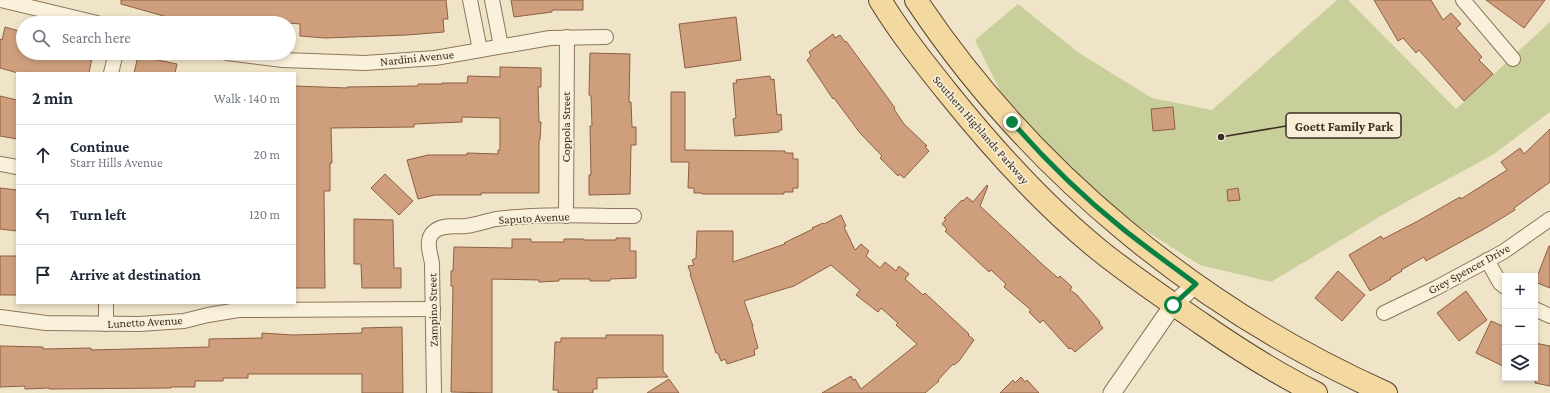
<!DOCTYPE html>
<html lang="en">
<head>
<meta charset="utf-8">
<style>
	body { margin:0; font-family:"Crimson Pro",serif; background:#f2f2f3; color:#1f2937 }
	.controls { position:absolute; right:12px; bottom:12px; display:grid; overflow:hidden; border-radius:0px; box-shadow:0 2px 6px #0003 }
	.controls button { width:36px; height:36px; display:grid; place-items:center; padding:0; border:0; border-bottom:1px solid #e0e1e3; background:#fff; color:#1f2937; font:20px sans-serif }
	.stop { position:absolute; width:12px; height:12px; margin:-9px; border:3px solid #0b8043; border-radius:50%; background:#fff }
	.stop.end { background:#0b8043; border-color:#fff; box-shadow:0 1px 4px #0008 }
	.list { margin:0; padding:0; list-style:none }
	h2 { display:flex; justify-content:space-between; align-items:center; height:52px; margin:0; padding:0 16px; font-size:17px }
	h2 small { font-size:13px; font-weight:400; color:#747a83 }
	.list li { display:grid; grid-template-columns:26px 1fr auto; gap:12px; align-items:center; box-sizing:border-box; height:60px; padding:0 16px; border-top:1px solid #e0e1e3 }
	.list b { display:block; font-size:15px; white-space:nowrap }
	.list p { margin:0; font-size:13px; white-space:nowrap; color:#747a83 }
	.list em { font-size:13px; font-style:normal; color:#747a83 }
	.icon { flex:none; width:22px; height:22px; fill:none; stroke:currentColor; stroke-width:2; stroke-linecap:round; stroke-linejoin:round }
	.map { position:relative; flex:none; width:1550px; height:393px; overflow:hidden }
	.search { position:absolute; background:#fff; box-shadow:0 2px 6px #0003; left:16px; top:16px; width:280px; height:44px; display:flex; align-items:center; gap:10px; box-sizing:border-box; padding:0 14px; border-radius:22px; color:#747a83; font-size:15px }
	.panel { position:absolute; background:#fff; box-shadow:0 2px 6px #0003; left:16px; top:72px; width:280px; height:232px; border-radius:0px }
	.map>svg:first-child { display:block }
	.green { fill:#c9cf9b }
	.building { fill:#cf9f7d; stroke:#8d5f41 }
	.lines { fill:none; stroke-linecap:round; stroke-linejoin:round }
	.minor-casing { stroke:#8d765c; stroke-width:16 }
	.tertiary-casing { stroke:#8d765c; stroke-width:19 }
	.primary-casing { stroke:#5b4430; stroke-width:24 }
	.minor { stroke:#faf1dc; stroke-width:14 }
	.tertiary { stroke:#faf1dc; stroke-width:17 }
	.primary { stroke:#f3d9a0; stroke-width:22 }
	.route { stroke:#0b8043; stroke-width:5 }
	.labels { text-anchor:middle; stroke-width:3.5; stroke-linejoin:round; paint-order:stroke }
	.street-label { font-size:12px; fill:#3d2e20; stroke:#f7eed8 }
	.leader { fill:none; stroke:#3d2e20; stroke-width:1.5 }
	.callout-dot { fill:#3d2e20; stroke:#f7eed8; stroke-width:1.5 }
	.callout { fill:#f7eed8; stroke:#3d2e20; stroke-width:1.5 }
	.callout-label { font-size:13px; text-anchor:middle; font-weight:bold; fill:#3d2e20 }
</style>
</head>
<body>
<div class="map">
<svg width="1550" height="393" viewBox="0 0 1550 393">
	<rect width="100%" height="100%" fill="#f0e4c8"/>
	<polygon class="green" points="1337,0 1348,0 1456,109 1550,22 1550,112 1494,154 1386,213 1271,282 1200,265 1087,194 1015,121 975,40 1018,4 1079,53 1152,98 1212,110"/>
	<g class="building">
		<polygon points="121,0 446,0 448,19 443,19 444,32 407,35 325,38 300,36 300,24 289,23 205,23 179,18 178,20 121,4"/>
		<polygon points="511,0 583,0 583,10 552,10 552,12 514,17"/>
		<polygon points="1374,0 1431,0 1443,20 1451,13 1461,24 1456,28 1482,57 1479,60 1493,74 1464,101 1419,50 1416,53 1403,38 1398,41"/>
		<polygon points="1486,0 1545,0 1524,28"/>
		<polygon points="736,17 741,60 685,68 679,24"/>
		<polygon points="5,27 19,31 19,32 23,33 23,53 93,53 89,73 18,73 0,68 0,39 2,40"/>
		<polygon points="833,34 835,38 840,35 845,42 846,41 895,108 894,109 904,124 927,146 925,147 929,151 904,178 899,174 898,176 880,158 882,156 860,133 834,98 833,99 807,60 811,56 809,52"/>
		<polygon points="590,53 630,54 629,102 631,102 632,127 636,127 636,145 631,145 630,194 589,195 589,175 591,175 590,126 592,126 591,96 589,95"/>
		<polygon points="138,56 177,64 175,73 134,73"/>
		<polygon points="500,67 541,68 541,87 538,87 539,122 541,122 540,140 539,140 539,193 481,193 481,195 435,195 418,199 407,160 428,155 467,155 467,153 498,154 498,150 500,150 500,118 462,117 462,122 414,124 414,127 331,128 332,163 330,163 330,191 324,191 325,288 295,288 295,86 347,88 347,87 418,86 418,84 442,84 442,83 467,83 468,76 500,77"/>
		<polygon points="770,76 771,80 774,79 777,115 781,114 782,130 779,130 779,132 735,136 733,119 736,118 733,83 737,83 736,80"/>
		<polygon points="671,92 685,92 685,150 785,151 785,153 793,153 793,159 798,159 798,188 793,188 793,192 784,192 784,194 702,194 702,193 694,193 694,188 688,188 689,162 671,162"/>
		<polygon points="0,96 17,100 17,139 0,136"/>
		<polygon points="1173,107 1175,129 1153,131 1151,109"/>
		<polygon points="1550,129 1550,182 1514,208 1515,210 1484,229 1426,261 1424,257 1401,270 1402,271 1390,278 1391,279 1370,291 1349,255 1381,236 1383,239 1418,221 1460,197 1461,199 1507,170 1501,162 1520,148 1524,154"/>
		<polygon points="385,174 413,201 399,215 371,188"/>
		<polygon points="987,185 988,186 980,206 1042,264 1058,278 1060,276 1072,287 1070,290 1077,295 1100,322 1099,323 1103,328 1075,352 1071,348 1069,349 1043,320 1040,323 1029,312 1031,310 1004,287 1006,284 991,270 989,272 945,231 947,229 942,224 946,219 944,218 962,200 963,201 967,197 973,202"/>
		<polygon points="0,188 17,190 17,231 0,229"/>
		<polygon points="1238,188 1240,200 1228,201 1227,190"/>
		<polygon points="841,215 846,226 844,227 855,250 861,244 869,251 866,256 880,268 885,262 896,271 899,266 909,274 905,279 923,295 925,293 969,334 968,335 974,340 959,361 954,365 953,364 938,380 939,381 925,393 822,393 851,376 853,380 855,379 861,389 917,344 896,325 898,323 881,308 878,312 856,295 860,290 831,265 794,286 744,301 753,326 752,326 758,348 754,350 755,355 727,364 725,359 721,361 718,353 716,353 690,274 691,274 688,266 694,265 692,260 696,258 697,231 733,231 733,262 785,244 784,243 813,229 812,228 823,223 824,224"/>
		<polygon points="354,219 393,220 394,268 401,268 401,288 362,288 361,264 354,264"/>
		<polygon points="616,238 630,238 630,251 636,251 636,278 610,279 610,281 590,281 590,279 559,279 559,281 539,282 539,280 492,279 492,393 451,392 453,286 451,286 451,271 453,271 454,247 512,248 512,239 531,239 531,242 564,242 564,239 584,239 584,240 616,240"/>
		<polygon points="1549,246 1550,246 1550,288 1535,282"/>
		<rect x="0" y="256" width="17" height="39"/>
		<polygon points="1338,271 1365,295 1342,321 1315,298"/>
		<polygon points="1466,291 1487,320 1459,341 1437,313"/>
		<polygon points="1491,321 1505,327 1505,367 1476,353"/>
		<polygon points="402,327 403,393 362,393 362,374 248,374 248,378 223,378 223,381 195,381 195,387 171,387 171,388 49,389 49,388 25,389 25,386 0,387 0,346 43,347 43,349 91,348 91,350 209,347 209,339 262,338 262,333 293,335 362,333 362,328"/>
		<polygon points="606,335 663,335 663,371 668,377 597,378 597,389 593,389 593,393 558,393 558,390 553,390 555,342 561,342 561,338 606,338"/>
		<polygon points="1535,343 1550,346 1550,386 1535,383"/>
		<polygon points="1021,377 1025,382 1027,380 1039,393 1000,393 1013,380 1015,383"/>
		<polygon points="669,379 679,393 647,393"/>
	</g>
	<g class="lines">
		<g class="minor-casing">
			<g id="minor">
				<polyline points="1,0 97,23"/>
				<polyline points="470,0 480,50"/>
				<polyline points="492,0 501,46"/>
				<polyline points="1463,0 1513,59"/>
				<polyline points="227,53 283,60 365,63 435,58 550,38 606,37"/>
				<polyline points="111,73 116,53"/>
				<polyline points="0,164 17,167"/>
				<polyline points="566,216 567,37"/>
				<polyline points="1487,260 1500,283 1505,287"/>
				<polyline points="1535,309 1550,316"/>
				<polyline points="1384,313 1436,288 1503,252 1550,219"/>
				<polyline points="0,317 46,323 139,324 184,321 208,315 238,310 433,309"/>
				<polyline points="106,324 106,303"/>
				<path d="M434,393L432,263C430,252 424,238 436,230C445,224 456,227 466,226C476,225 486,221 496,219C542,213 589,216 634,216"/>
			</g>
		</g>
		<g class="tertiary-casing">
			<polyline id="tertiary" points="1112,393 1173,305 1196,284"/>
		</g>
		<g class="primary-casing">
			<g id="primary">
				<path d="M880,0C900,33 924,63 948,93C993,149 1042,204 1099,250C1131,276 1167,300 1202,324C1238,349 1276,373 1316,393"/>
				<path d="M916,0C1030,171 1198,309 1386,393"/>
			</g>
		</g>
		<use href="#minor" class="minor"/>
		<use href="#tertiary" class="tertiary"/>
		<use href="#primary" class="primary"/>
	</g>
	<g class="lines">
		<path class="route" d="M1012,122C1046,161 1083,197 1123,229C1147,248 1172,266 1196,284L1173,305"/>
	</g>
	<g class="labels">
		<g class="street-label">
			<text transform="translate(417 58) rotate(-6)" y="4">Nardini Avenue</text>
			<text transform="translate(566 127) rotate(-90)" y="4">Coppola Street</text>
			<text transform="translate(981 130) rotate(49)" y="4">Southern Highlands Parkway</text>
			<text transform="translate(534 218) rotate(-3)" y="4">Saputo Avenue</text>
			<text transform="translate(1469 269) rotate(-29)" y="4">Grey Spencer Drive</text>
			<text transform="translate(433 310) rotate(-91)" y="4">Zampino Street</text>
			<text transform="translate(145 322) rotate(-3)" y="4">Lunetto Avenue</text>
		</g>
	</g>
	<path class="leader" d="M1221 137L1286 126"/>
	<circle class="callout-dot" cx="1221" cy="137" r="4"/>
	<rect class="callout" x="1286" y="113" width="115" height="25" rx="4"/>
	<g class="callout-label">
		<text x="1344" y="131">Goett Family Park</text>
	</g>
</svg>
<div class="controls">
<button>+</button>
<button>−</button>
<button><svg class="icon" aria-label="layers" viewBox="0 0 24 24"><path d="M12 4l9 5-9 5-9-5zM3 14l9 5 9-5"/></svg></button>
</div>
<div class="stop" style="left:1173px;top:305px"></div>
<div class="stop end" style="left:1012px;top:122px"></div>
<div class="search"><svg class="icon" aria-label="search" viewBox="0 0 24 24"><circle cx="10" cy="10" r="6"/><path d="M15 15l6 6"/></svg>Search here</div>
<section class="panel">
<h2>2 min<small>Walk · 140 m</small></h2>
<ul class="list">
<li><svg class="icon" aria-label="ahead" viewBox="0 0 24 24"><path d="M12 20V5M6 11l6-6 6 6"/></svg><div><b>Continue</b><p>Starr Hills Avenue</p></div><em>20 m</em></li>
<li><svg class="icon" aria-label="left" viewBox="0 0 24 24"><path d="M17 20v-9H6M10 6l-5 5 5 5"/></svg><div><b>Turn left</b></div><em>120 m</em></li>
<li><svg class="icon" aria-label="arrive" viewBox="0 0 24 24"><path d="M6 21V4h12l-3 4 3 4H6"/></svg><div><b>Arrive at destination</b></div></li>
</ul>
</section>
</div>
</body>
</html>
